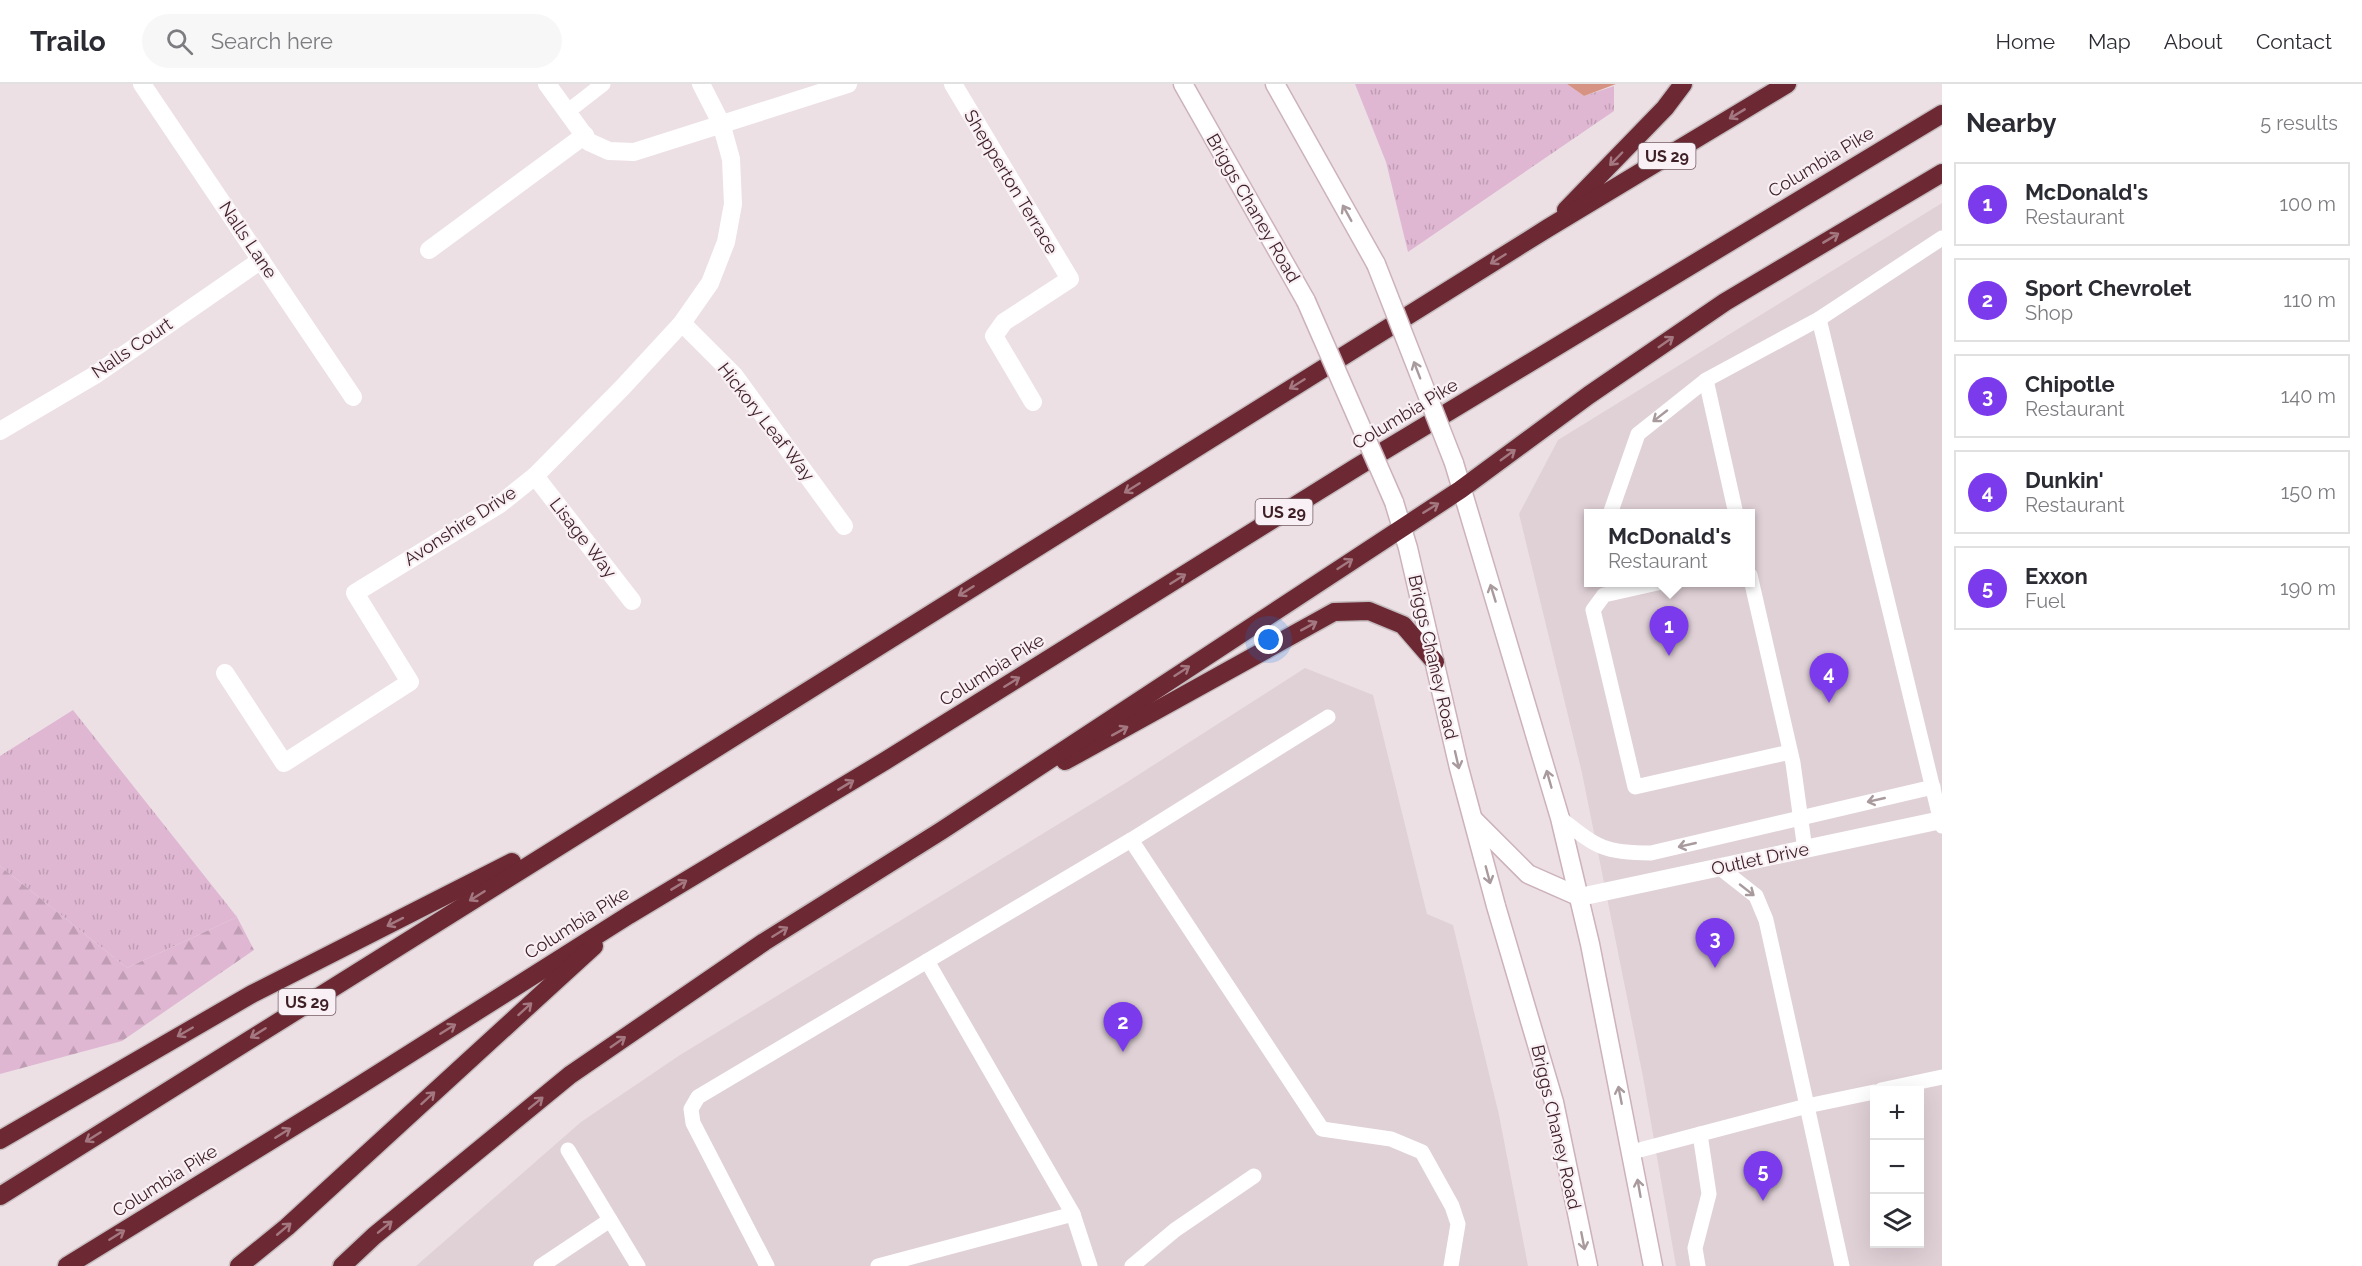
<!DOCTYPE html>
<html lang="en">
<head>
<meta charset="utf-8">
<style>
	body { margin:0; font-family:Raleway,sans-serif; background:#f7f7f7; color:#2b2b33 }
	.controls { position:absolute; right:18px; bottom:18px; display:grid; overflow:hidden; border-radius:0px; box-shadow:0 6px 24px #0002 }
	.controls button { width:54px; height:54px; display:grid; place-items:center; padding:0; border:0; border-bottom:2px solid #e1e1e2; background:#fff; color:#2b2b33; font:30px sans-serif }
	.you { position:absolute; left:1269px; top:556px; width:21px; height:21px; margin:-15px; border:4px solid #fff; border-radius:50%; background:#1a73e8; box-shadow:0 0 0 9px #1a73e833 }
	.badge { display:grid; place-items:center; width:39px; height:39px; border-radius:50%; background:#7c3aed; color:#fff; font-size:20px; font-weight:700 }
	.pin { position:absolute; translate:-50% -50px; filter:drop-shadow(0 2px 3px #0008) }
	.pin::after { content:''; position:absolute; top:32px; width:21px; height:18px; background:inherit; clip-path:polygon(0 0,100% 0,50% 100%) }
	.popup { position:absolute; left:1584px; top:425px; width:171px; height:78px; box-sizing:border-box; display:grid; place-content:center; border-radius:0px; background:#fff; filter:drop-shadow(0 2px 4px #0005); font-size:20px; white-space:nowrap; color:#7c7c81 }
	.popup b { font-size:22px; color:#2b2b33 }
	.popup::after { content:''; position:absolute; left:50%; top:100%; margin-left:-12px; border:12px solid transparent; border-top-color:#fff }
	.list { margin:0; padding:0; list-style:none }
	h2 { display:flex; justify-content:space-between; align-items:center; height:78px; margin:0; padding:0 24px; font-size:26px }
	h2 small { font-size:20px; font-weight:400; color:#7c7c81 }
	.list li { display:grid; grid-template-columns:39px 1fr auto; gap:18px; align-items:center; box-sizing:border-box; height:84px; margin:0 12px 12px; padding:0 12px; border:2px solid #e1e1e2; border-radius:0px }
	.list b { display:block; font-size:22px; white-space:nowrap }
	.list p { margin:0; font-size:20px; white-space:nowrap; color:#7c7c81 }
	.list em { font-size:20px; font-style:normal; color:#7c7c81 }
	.icon { flex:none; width:33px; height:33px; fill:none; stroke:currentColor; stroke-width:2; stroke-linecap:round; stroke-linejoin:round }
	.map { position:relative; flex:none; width:1942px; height:1182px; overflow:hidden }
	header { display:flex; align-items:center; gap:36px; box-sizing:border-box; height:84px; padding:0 30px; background:#fff; border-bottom:2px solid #e1e1e2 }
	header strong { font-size:28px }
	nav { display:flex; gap:33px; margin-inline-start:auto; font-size:21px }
	.search { width:420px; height:54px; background:#f7f7f7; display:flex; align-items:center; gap:15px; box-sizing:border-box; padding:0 21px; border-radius:33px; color:#7c7c81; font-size:22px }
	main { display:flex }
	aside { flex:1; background:#fff }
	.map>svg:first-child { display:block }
	.built { fill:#e0d1d7; fill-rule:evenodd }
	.grass { fill:url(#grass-tufts) }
	.forest { fill:url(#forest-firs) }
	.water { fill:#d69383 }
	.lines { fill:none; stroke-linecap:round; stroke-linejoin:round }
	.secondary-casing { stroke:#cdb2bb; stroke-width:21 }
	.highway-casing { stroke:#c5bcbe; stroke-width:21 }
	.lane { stroke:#fff; stroke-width:15 }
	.street { stroke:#fff; stroke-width:18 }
	.secondary { stroke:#fff; stroke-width:18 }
	.highway { stroke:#6c2833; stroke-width:18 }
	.secondary-bridge-casing { stroke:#cdb2bb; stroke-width:21; stroke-linecap:butt }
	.secondary-bridge { stroke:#fff; stroke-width:18 }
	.oneway { stroke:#a47880 }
	.oneway2 { stroke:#a89a9d }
	.labels { text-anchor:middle; stroke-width:4.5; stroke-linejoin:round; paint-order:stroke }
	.shield { fill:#f8f0f4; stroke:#765e64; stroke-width:1.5 }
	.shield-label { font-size:16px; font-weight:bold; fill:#3e1f26 }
	.street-label { font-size:18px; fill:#3e1f26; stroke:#f8f0f4 }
</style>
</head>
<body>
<header>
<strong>Trailo</strong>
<div class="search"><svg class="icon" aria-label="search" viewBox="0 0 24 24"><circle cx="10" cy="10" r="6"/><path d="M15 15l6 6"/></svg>Search here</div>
<nav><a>Home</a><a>Map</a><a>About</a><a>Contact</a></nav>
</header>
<main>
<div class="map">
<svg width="1942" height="1182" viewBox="0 0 1942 1182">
	<defs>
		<pattern id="grass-tufts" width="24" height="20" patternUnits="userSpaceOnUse" patternTransform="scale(1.5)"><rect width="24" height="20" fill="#dfb7d2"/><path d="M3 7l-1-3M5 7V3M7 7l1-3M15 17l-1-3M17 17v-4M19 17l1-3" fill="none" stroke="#c09db4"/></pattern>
		<pattern id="forest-firs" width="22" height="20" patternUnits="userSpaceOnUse" patternTransform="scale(1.5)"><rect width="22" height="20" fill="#dfb7d2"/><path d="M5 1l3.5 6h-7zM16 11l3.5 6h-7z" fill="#c09db4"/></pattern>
	</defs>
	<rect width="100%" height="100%" fill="#ece0e5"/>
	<g class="built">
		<path d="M1942,119V1182H1676L1643,993L1582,689L1519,430L1558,356ZM1588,430H1750V498H1588ZM1874,1006H1920V1160H1874Z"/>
		<polygon points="1305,584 1373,611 1427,830 1453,841 1499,1031 1528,1182 416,1182 581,1038 680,971 1124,700"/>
	</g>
	<g class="grass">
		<polygon points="1355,0 1567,0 1584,12 1614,2 1614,27 1408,168 1386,78"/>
		<polygon points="73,626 237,833 127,884 0,782 0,672"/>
	</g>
	<polygon class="forest" points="0,782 127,884 237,833 254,866 122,957 0,990"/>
	<polygon class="water" points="1567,0 1616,0 1584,12"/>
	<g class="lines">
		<g class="secondary-casing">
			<g id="secondary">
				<polyline points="1183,0 1306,217"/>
				<polyline points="1275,0 1376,180"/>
				<polyline points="1454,379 1560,734 1590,860 1653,1182"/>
				<polyline points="1394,418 1408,464 1459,684 1496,822 1554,1018 1588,1182"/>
				<polyline points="1474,736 1528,790 1580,813"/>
			</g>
		</g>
		<g class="highway-casing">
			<g id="highway">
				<polyline points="1566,126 1665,24 1683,0"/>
				<polyline points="1065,677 1334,528 1369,527 1403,541 1435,578"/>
				<polyline points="0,1056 252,910 512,778"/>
				<polyline points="0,1112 1548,144 1787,0"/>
				<polyline points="67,1182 335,1017 629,831 885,677 1357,383 1942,30"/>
				<polyline points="239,1182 287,1143 594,862"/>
				<polyline points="342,1182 374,1152 570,991 764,858 941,747 1460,406 1589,311 1725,218 1942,89"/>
			</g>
		</g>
		<g class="lane">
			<polyline points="567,28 603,0"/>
			<polyline points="1819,235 1942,742"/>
			<polyline points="1610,430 1638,350 1706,296"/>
			<polyline points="1736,430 1706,296 1819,235 1942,154"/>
			<polyline points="1750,491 1793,679 1805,766"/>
			<polyline points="1662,498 1604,511 1593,526 1635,703 1790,668"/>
			<polyline points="1328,633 1131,756 1322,1045 1391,1055 1422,1068 1452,1122 1458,1140 1451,1182"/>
			<path d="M1560,734C1597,763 1603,769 1651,769L1933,703"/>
			<polyline points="927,877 1073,1130 1090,1182"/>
			<polyline points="1881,1006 1942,993"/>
			<polyline points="568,1066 638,1182"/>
			<polyline points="1632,1068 1807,1022 1766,836 1756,812 1719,783"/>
			<polyline points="541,1182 610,1136"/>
			<polyline points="767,1182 693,1039 691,1025 698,1013 1131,756"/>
			<polyline points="878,1182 1073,1130"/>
			<polyline points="1132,1182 1175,1146 1254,1092"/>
			<polyline points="1698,1182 1695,1164 1709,1110 1700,1050"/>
			<polyline points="1842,1182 1807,1022 1874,1008"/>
		</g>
		<g class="street">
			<polyline points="142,0 353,313"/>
			<polyline points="547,0 589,58 609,67 634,68 848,0"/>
			<polyline points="953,0 1070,195 1004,238 994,252 1033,318"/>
			<polyline points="429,166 585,51"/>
			<polyline points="682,239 734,291 844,442"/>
			<polyline points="0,347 95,291 261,176"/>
			<polyline points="535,392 632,517"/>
			<polyline points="225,589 284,679 410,598 355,509 500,420 535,392 622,304 682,239 710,199 726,158 733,120 731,75 721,39 701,0"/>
			<polyline points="1580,813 1941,736"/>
		</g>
		<use href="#secondary" class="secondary"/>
		<use href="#highway" class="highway"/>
		<g class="secondary-bridge-casing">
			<g id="secondary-bridge">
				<polyline points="1376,180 1454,379"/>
				<polyline points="1306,217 1394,418"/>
			</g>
		</g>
		<use href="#secondary-bridge" class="secondary-bridge"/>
	</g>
	<defs><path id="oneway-shaft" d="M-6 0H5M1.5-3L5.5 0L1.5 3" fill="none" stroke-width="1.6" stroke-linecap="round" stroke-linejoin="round" transform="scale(1.5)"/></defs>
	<g class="oneway">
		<use href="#oneway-shaft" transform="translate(1737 30) rotate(149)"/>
		<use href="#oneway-shaft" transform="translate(1616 75) rotate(134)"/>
		<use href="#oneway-shaft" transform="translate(1831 154) rotate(-31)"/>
		<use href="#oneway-shaft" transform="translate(1498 175) rotate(148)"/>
		<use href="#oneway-shaft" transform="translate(1666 258) rotate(-35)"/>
		<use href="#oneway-shaft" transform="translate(1297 300) rotate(148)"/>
		<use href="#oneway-shaft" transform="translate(1508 371) rotate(-36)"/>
		<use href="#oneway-shaft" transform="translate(1132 404) rotate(148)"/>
		<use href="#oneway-shaft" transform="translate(1431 424) rotate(-32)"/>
		<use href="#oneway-shaft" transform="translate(1345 480) rotate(-33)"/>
		<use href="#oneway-shaft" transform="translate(1178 495) rotate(-32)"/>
		<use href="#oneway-shaft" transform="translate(966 507) rotate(148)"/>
		<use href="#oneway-shaft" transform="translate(1309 542) rotate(-29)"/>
		<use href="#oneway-shaft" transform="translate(1182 587) rotate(-33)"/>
		<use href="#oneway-shaft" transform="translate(1012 598) rotate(-32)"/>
		<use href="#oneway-shaft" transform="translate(1120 647) rotate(-29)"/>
		<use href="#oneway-shaft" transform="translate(846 701) rotate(-31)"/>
		<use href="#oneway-shaft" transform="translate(679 801) rotate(-31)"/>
		<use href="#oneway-shaft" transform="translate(477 812) rotate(148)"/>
		<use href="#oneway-shaft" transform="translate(395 838) rotate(153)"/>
		<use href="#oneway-shaft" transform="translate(780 848) rotate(-32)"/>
		<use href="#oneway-shaft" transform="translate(525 925) rotate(-42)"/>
		<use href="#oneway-shaft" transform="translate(448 945) rotate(-32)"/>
		<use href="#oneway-shaft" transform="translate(185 948) rotate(150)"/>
		<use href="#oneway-shaft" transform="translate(258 949) rotate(148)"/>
		<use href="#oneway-shaft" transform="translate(618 958) rotate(-35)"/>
		<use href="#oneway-shaft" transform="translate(428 1014) rotate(-42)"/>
		<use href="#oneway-shaft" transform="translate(536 1019) rotate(-39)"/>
		<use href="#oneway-shaft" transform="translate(283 1049) rotate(-32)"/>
		<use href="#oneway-shaft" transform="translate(93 1053) rotate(148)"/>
		<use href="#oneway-shaft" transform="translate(385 1143) rotate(-39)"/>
		<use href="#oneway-shaft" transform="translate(284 1145) rotate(-40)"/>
		<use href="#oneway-shaft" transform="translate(117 1151) rotate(-32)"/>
	</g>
	<g class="oneway2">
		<use href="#oneway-shaft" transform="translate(1347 129) rotate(-119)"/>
		<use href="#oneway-shaft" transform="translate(1417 286) rotate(-111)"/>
		<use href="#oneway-shaft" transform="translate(1660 332) rotate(142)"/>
		<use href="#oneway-shaft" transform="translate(1493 509) rotate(-107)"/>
		<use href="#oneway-shaft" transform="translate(1457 676) rotate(77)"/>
		<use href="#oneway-shaft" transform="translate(1549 695) rotate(-106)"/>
		<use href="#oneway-shaft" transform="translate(1876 716) rotate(167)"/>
		<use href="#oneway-shaft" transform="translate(1687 761) rotate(167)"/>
		<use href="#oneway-shaft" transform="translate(1488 791) rotate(75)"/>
		<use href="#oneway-shaft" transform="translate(1747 806) rotate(38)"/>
		<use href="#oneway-shaft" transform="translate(1620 1011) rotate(-101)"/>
		<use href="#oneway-shaft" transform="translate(1639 1104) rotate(-100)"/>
		<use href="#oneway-shaft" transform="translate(1583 1157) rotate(79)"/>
	</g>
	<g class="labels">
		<g class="shield">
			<rect x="1638.5" y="59" width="57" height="26" rx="4.5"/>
			<rect x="1255.5" y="415" width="57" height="26" rx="4.5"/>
			<rect x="278.5" y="905" width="57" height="26" rx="4.5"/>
		</g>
		<g class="shield-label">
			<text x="1667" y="78">US 29</text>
			<text x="1284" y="434">US 29</text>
			<text x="307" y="924">US 29</text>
		</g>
		<g class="street-label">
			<text transform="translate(1821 78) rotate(-31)" y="6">Columbia Pike</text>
			<text transform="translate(1011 98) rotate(59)" y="6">Shepperton Terrace</text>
			<text transform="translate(1253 124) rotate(60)" y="6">Briggs Chaney Road</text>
			<text transform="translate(248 156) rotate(56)" y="6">Nalls Lane</text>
			<text transform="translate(132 264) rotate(-34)" y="6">Nalls Court</text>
			<text transform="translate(1405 330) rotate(-31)" y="6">Columbia Pike</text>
			<text transform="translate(766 338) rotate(52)" y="6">Hickory Leaf Way</text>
			<text transform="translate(460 442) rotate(-33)" y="6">Avonshire Drive</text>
			<text transform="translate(583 454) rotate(52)" y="6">Lisage Way</text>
			<text transform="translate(1433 573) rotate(77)" y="6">Briggs Chaney Road</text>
			<text transform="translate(992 586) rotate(-32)" y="6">Columbia Pike</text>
			<text transform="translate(1760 775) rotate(-12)" y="6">Outlet Drive</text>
			<text transform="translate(577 839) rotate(-32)" y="6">Columbia Pike</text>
			<text transform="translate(1556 1043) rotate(77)" y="6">Briggs Chaney Road</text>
			<text transform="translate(165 1097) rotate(-32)" y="6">Columbia Pike</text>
		</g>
	</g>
</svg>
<div class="controls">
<button>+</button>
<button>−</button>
<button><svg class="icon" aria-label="layers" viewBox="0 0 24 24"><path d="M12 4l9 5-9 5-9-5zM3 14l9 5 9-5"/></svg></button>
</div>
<div class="you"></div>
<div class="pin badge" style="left:1669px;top:572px">1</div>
<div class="popup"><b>McDonald's</b>Restaurant</div>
<div class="pin badge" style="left:1123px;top:968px">2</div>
<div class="pin badge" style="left:1715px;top:884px">3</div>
<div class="pin badge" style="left:1829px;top:619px">4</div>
<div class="pin badge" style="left:1763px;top:1117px">5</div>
</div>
<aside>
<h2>Nearby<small>5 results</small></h2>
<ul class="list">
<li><span class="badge">1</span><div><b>McDonald's</b><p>Restaurant</p></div><em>100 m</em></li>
<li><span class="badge">2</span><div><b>Sport Chevrolet</b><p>Shop</p></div><em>110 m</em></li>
<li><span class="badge">3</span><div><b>Chipotle</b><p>Restaurant</p></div><em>140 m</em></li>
<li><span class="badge">4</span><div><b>Dunkin'</b><p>Restaurant</p></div><em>150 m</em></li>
<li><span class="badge">5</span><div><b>Exxon</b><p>Fuel</p></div><em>190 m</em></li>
</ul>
</aside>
</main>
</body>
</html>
